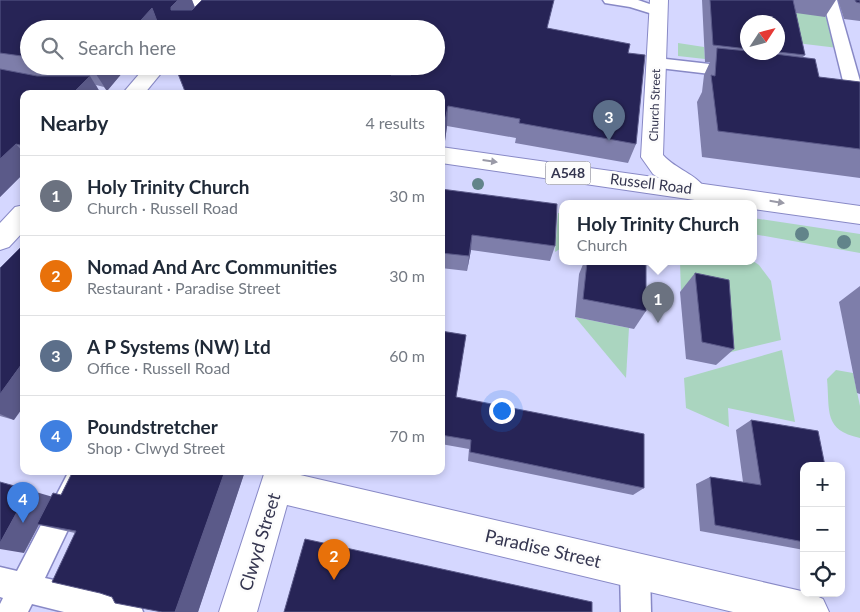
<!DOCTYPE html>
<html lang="en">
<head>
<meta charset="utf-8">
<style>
	body { margin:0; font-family:Lato,sans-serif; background:#f2f2f3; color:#1f2937 }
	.controls { position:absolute; right:15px; bottom:15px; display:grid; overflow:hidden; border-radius:10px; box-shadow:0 2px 8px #0003 }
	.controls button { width:45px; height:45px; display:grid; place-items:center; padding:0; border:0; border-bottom:1px solid #e0e1e3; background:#fff; color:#1f2937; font:25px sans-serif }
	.compass { position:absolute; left:740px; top:15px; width:45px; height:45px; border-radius:50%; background:#fff; box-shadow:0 2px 8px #0003; rotate:54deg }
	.you { position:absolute; left:501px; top:410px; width:18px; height:18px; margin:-12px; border:4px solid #fff; border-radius:50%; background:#1a73e8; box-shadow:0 0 0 8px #1a73e833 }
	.badge { display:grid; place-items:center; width:32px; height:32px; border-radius:50%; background:#1a73e8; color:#fff; font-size:16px; font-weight:700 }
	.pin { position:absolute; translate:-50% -41px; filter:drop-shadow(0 1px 2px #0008) }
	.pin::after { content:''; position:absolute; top:26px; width:18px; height:15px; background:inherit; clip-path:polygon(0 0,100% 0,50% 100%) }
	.popup { position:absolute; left:559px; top:200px; width:198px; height:65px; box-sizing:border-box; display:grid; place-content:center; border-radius:10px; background:#fff; filter:drop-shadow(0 1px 4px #0005); font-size:16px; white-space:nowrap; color:#747a83 }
	.popup b { font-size:19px; color:#1f2937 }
	.popup::after { content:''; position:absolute; left:50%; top:100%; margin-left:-10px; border:10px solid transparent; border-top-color:#fff }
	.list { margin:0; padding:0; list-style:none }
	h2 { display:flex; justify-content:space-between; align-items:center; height:65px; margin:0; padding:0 20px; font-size:21px }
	h2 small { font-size:16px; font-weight:400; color:#747a83 }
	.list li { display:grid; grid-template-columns:32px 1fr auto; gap:15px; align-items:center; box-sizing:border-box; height:80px; padding:0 20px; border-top:1px solid #e0e1e3 }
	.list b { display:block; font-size:19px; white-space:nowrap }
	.list p { margin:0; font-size:16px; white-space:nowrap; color:#747a83 }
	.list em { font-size:16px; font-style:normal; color:#747a83 }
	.icon { flex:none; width:28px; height:28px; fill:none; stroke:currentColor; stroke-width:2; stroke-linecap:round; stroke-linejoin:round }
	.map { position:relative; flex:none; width:860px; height:612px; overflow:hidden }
	.search { position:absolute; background:#fff; box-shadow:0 2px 8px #0003; left:20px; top:20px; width:425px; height:55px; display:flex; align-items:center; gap:12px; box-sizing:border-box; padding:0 18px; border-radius:28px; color:#747a83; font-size:19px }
	.panel { position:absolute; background:#fff; box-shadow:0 2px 8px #0003; left:20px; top:90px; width:425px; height:385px; border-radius:10px }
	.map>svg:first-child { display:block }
	.green { fill:#aad5bf }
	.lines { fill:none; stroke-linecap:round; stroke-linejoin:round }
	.service-casing { stroke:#8889c6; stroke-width:3 }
	.pedestrian-casing { stroke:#8889c6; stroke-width:2 }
	.minor-casing { stroke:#8889c6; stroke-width:2 }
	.tertiary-casing { stroke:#8889c6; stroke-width:2 }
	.primary-casing { stroke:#8889c6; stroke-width:2 }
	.service { fill:#fff; fill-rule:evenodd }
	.pedestrian { fill:#fff; fill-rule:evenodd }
	.minor { fill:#fff; fill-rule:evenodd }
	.tertiary { fill:#fff; fill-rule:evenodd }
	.primary { fill:#fff; fill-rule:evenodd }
	.tree { fill:#62848a }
	.wall { fill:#7e7eaa; fill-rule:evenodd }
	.shaded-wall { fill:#5b5a89 }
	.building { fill:#272456; stroke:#5b5a89 }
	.oneway { fill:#9a9aa7 }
	.labels { text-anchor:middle; stroke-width:5; stroke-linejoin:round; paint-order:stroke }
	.far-street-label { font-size:12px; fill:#34354f; stroke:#fcfcfc }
	.shield { fill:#fcfcfc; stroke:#707183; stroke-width:1 }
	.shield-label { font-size:14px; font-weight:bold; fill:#34354f }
	.street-label { font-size:15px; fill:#34354f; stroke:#fcfcfc }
	.near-street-label { font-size:18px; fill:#34354f; stroke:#fcfcfc }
</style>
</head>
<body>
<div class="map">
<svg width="860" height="612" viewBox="0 0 860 612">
	<rect width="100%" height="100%" fill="#d5d7ff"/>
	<g class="green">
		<polygon points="826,0 838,48 788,42 782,8"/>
		<polygon points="678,43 704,47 705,59 678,56"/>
		<polygon points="558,213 563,213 563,247 555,252"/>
		<polygon points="753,218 860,234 860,253 753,234"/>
		<polygon points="753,261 759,265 771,281 781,340 715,356 681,292 680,262"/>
		<polygon points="575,317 629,328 626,378"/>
		<polygon points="782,350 795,422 728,408 729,427 686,408 684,378"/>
		<path d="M836,370L853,373L860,406V438C823,430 830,411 827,379Z"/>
	</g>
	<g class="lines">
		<g class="service-casing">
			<g id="service">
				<polygon points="603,0 638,0 664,9 666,12 664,15 659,16 630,7 605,3"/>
				<polygon points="823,0 837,0 860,81 860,91 846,89 844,85"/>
				<polygon points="657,58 736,67 742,68 744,72 742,76 736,77 651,67 649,63 651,59"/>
				<polygon points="406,66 422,66 411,94 394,94"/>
				<polygon points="69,471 96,471 45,578 128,597 139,601 143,612 64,612 32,604 28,612 0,612 0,604 3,598 0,597 0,567 17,571"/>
				<polygon points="635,556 645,561 650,571 651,612 621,612 620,571 625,561"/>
			</g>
		</g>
		<g class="pedestrian-casing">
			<g id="pedestrian">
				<path d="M175,0H219L222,4L219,8C207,11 190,7 178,4Z"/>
				<polygon points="146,66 167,66 144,94 122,94"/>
			</g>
		</g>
		<g class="minor-casing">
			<g id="minor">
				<path d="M650,0H668L663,155C675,169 697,174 706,190L702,196L694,199L686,196L653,174L641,157Z"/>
				<polygon points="265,471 297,471 296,474 810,593 823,599 829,612 733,612 287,505 257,612 219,612"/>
			</g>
		</g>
		<g class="tertiary-casing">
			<polygon id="tertiary" points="24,205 24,231 9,247 0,250 0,223 15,207"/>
		</g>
		<g class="primary-casing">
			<polygon id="primary" points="441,147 860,206 860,224 753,209 753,204 722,204 441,163"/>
		</g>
		<use href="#service" class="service"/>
		<use href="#pedestrian" class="pedestrian"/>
		<use href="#minor" class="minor"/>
		<use href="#tertiary" class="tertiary"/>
		<use href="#primary" class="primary"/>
	</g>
	<g class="tree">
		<circle cx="478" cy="184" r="6"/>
		<circle cx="802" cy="234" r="7"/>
		<circle cx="844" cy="242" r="7"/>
	</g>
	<g class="wall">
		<polygon points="0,0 192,0 195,7 548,28 628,53 636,144 628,163 515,143 516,138 447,126 445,141 441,140 441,94 186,94 404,66 400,75 411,75 436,29 29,29 29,66 128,66 107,91 104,87 96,85 101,94 24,94 24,173 0,197"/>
		<path d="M702,0H836L825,17L796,13L805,55L803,57L819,77L860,82V178L702,157L697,102L702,92L704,75L710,62H705ZM748,22H778V52H748Z"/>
		<polygon points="838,0 860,0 860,21 844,19"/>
		<polygon points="441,189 555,246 550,261 471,250 467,271 441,268"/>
		<polygon points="584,262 628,262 646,311 634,329 575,317 579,274"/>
		<polygon points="0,268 14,420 0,416"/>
		<polygon points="695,273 734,349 716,365 686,359 680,292"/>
		<polygon points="860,286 860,394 857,393 839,302"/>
		<polygon points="441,331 466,335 456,397 644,488 633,495 468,461 469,449 441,444"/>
		<polygon points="751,420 804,466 804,550 700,531 696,484 710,477 743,482 736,430"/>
		<polygon points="73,471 245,471 198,612 112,597 75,533 39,525 24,553 51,497 61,495"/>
	</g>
	<g class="shaded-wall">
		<polygon points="178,0 192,0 195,9 180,28 171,10 171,7"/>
		<polygon points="152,8 161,29 133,29"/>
		<polygon points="99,66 128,66 107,91 94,71"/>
		<polygon points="395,66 404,66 394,94 391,75"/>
		<polygon points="90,76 101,94 75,94 74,92"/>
		<polygon points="448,106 447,126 445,141 445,121"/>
		<polygon points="16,144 24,153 24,173 0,197 0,159"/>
		<polygon points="472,235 471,250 467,271 469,256"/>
		<polygon points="24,361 24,406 14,420 0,414 0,394"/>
		<polygon points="225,471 245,471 198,612 175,612"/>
		<polygon points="29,490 53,497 24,553 0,549 0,543"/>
	</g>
	<g class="building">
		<polygon points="0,0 178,0 171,7 171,10 192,10 202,0 554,0 547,28 630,44 628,53 645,55 636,144 519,123 520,119 448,106 445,121 441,120 441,94 186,94 175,66 395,66 391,75 411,75 415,66 436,66 436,29 160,29 152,8 133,29 29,29 29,57 0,53"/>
		<polygon points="710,0 793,0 805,55 778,52 778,22 748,22 748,49 713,45"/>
		<polygon points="855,0 860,0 860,3 856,2"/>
		<polygon points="717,48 748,51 748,52 759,52 815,59 819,77 860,82 860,149 718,131 711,75 715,76"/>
		<polygon points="89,66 99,66 94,71 91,67"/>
		<polygon points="0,69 37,76 90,76 74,92 82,94 24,94 24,146 16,144 0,159"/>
		<polygon points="441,189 557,204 555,246 472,235 469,256 441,253"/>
		<polygon points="24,244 24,361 0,394 0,268"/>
		<polygon points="587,262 628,262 646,265 646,311 583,299"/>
		<polygon points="695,273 729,280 734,349 702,342"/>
		<polygon points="441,331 466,335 456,397 644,434 644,488 470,452 471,440 441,435"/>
		<polygon points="751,420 818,431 825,466 804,466 804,542 715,525 710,477 761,485"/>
		<polygon points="73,471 225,471 175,612 162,612 115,603 112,597 100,593 52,582 76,531 37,524 53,493 61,495"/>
		<polygon points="0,482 29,490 0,543"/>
		<polygon points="305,539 592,602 592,612 284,612"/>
	</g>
	<defs><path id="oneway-solid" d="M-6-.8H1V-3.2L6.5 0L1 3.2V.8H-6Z" transform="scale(1.25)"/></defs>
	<g class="oneway">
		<use href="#oneway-solid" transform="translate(490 161) rotate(8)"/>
		<use href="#oneway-solid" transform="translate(777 202) rotate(9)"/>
	</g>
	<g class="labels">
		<g class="far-street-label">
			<text transform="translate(655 105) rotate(-88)" y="4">Church Street</text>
		</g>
		<rect class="shield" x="545.5" y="161.5" width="45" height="23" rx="4"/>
		<g class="shield-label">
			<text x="568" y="178">A548</text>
		</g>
		<g class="street-label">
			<text transform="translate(651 184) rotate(7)" y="5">Russell Road</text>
		</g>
		<g class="near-street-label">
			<text transform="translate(260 542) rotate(-73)" y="6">Clwyd Street</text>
			<text transform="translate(543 549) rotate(13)" y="6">Paradise Street</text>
		</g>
	</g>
</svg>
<div class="controls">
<button>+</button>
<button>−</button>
<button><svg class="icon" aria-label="locate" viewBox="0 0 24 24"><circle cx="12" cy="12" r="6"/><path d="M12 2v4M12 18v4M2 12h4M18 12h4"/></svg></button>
</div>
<svg class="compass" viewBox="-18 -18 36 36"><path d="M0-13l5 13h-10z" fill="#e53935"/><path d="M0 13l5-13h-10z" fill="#747a83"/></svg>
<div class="you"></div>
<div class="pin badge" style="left:658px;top:323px;background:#6b7280">1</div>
<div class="popup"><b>Holy Trinity Church</b>Church</div>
<div class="pin badge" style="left:334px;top:580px;background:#e8710a">2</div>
<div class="pin badge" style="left:609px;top:141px;background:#5c6f8a">3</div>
<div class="pin badge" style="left:23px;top:523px;background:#3f7fe0">4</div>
<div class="search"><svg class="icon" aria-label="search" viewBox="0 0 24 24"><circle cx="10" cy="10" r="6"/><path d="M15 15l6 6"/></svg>Search here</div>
<section class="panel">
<h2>Nearby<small>4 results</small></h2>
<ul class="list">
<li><span class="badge" style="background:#6b7280">1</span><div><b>Holy Trinity Church</b><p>Church · Russell Road</p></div><em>30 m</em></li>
<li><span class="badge" style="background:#e8710a">2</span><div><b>Nomad And Arc Communities</b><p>Restaurant · Paradise Street</p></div><em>30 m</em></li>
<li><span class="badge" style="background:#5c6f8a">3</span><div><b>A P Systems (NW) Ltd</b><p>Office · Russell Road</p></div><em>60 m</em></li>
<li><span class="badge" style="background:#3f7fe0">4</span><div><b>Poundstretcher</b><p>Shop · Clwyd Street</p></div><em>70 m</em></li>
</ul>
</section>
</div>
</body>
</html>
